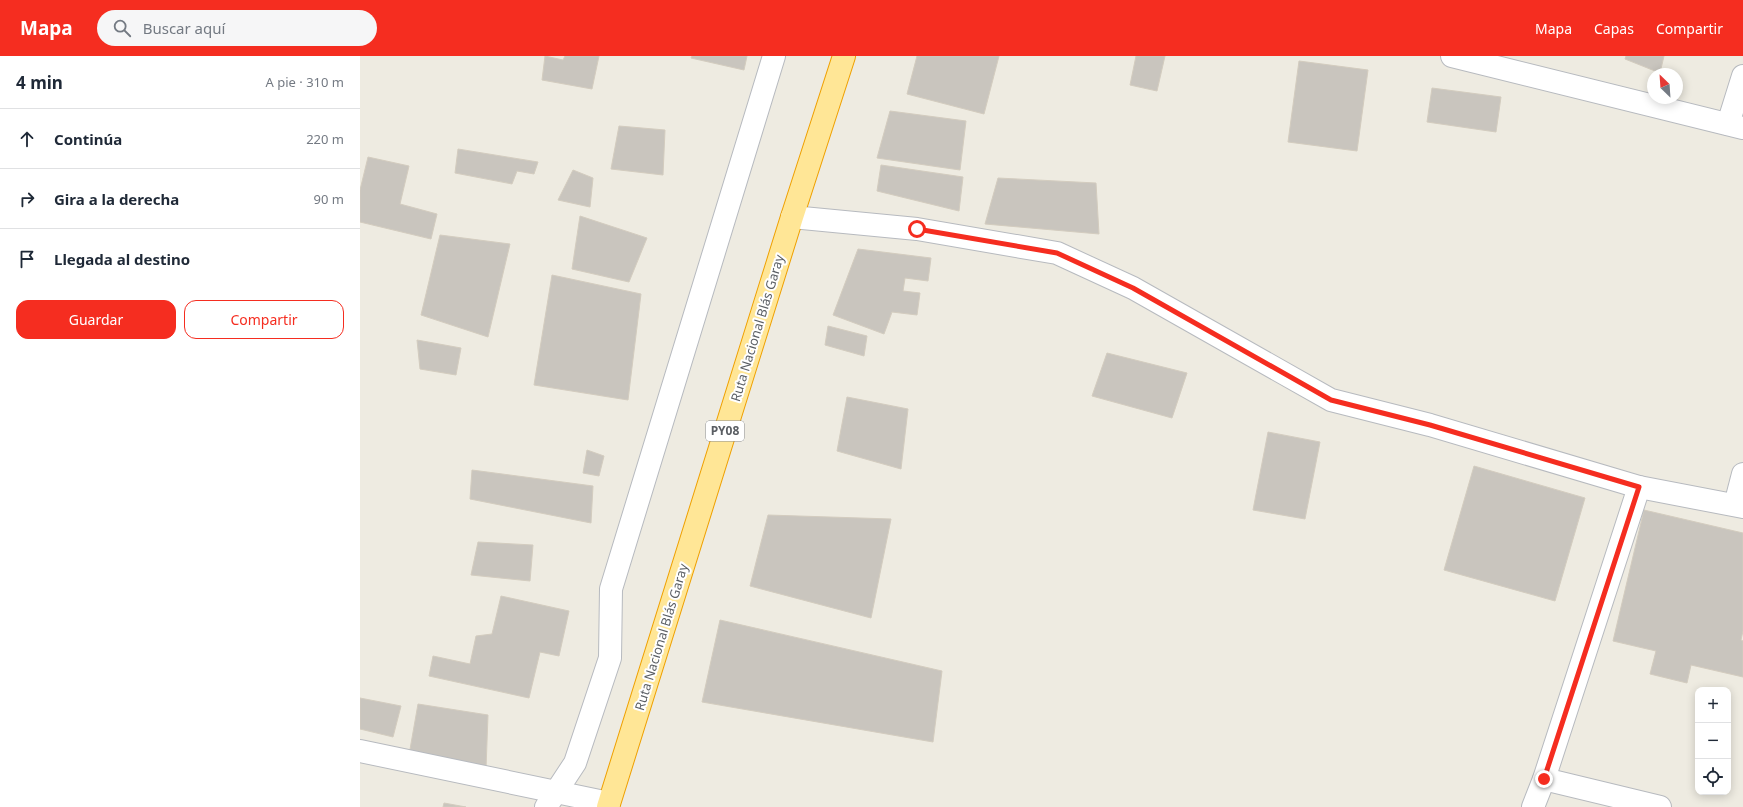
<!DOCTYPE html>
<html lang="es">
<head>
<meta charset="utf-8">
<style>
	body { margin:0; font-family:"Noto Sans",sans-serif; background:#f6f6f7; color:#1f2937 }
	.controls { position:absolute; right:12px; bottom:12px; display:grid; overflow:hidden; border-radius:8px; box-shadow:0 2px 10px #0003 }
	.controls button { width:36px; height:36px; display:grid; place-items:center; padding:0; border:0; border-bottom:1px solid #e0e1e3; background:#fff; color:#1f2937; font:20px sans-serif }
	.compass { position:absolute; left:1287px; top:12px; width:36px; height:36px; border-radius:50%; background:#fff; box-shadow:0 2px 10px #0003; rotate:335deg }
	.stop { position:absolute; width:12px; height:12px; margin:-9px; border:3px solid #f52d20; border-radius:50%; background:#fff }
	.stop.end { background:#f52d20; border-color:#fff; box-shadow:0 1px 4px #0008 }
	.list { margin:0; padding:0; list-style:none }
	h2 { display:flex; justify-content:space-between; align-items:center; height:52px; margin:0; padding:0 16px; font-size:17px }
	h2 small { font-size:13px; font-weight:400; color:#747a83 }
	.list li { display:grid; grid-template-columns:26px 1fr auto; gap:12px; align-items:center; box-sizing:border-box; height:60px; padding:0 16px; border-top:1px solid #e0e1e3 }
	.list b { display:block; font-size:15px; white-space:nowrap }
	.list em { font-size:13px; font-style:normal; color:#747a83 }
	.actions { display:flex; gap:8px; padding:12px 16px }
	.actions a { flex:1; padding:9px 0; border:1px solid #f52d20; border-radius:12px; text-align:center; font-size:14px; color:#f52d20 }
	.actions .main { background:#f52d20; color:#fff }
	.icon { flex:none; width:22px; height:22px; fill:none; stroke:currentColor; stroke-width:2; stroke-linecap:round; stroke-linejoin:round }
	.map { position:relative; flex:none; width:1383px; height:751px; overflow:hidden }
	header { display:flex; align-items:center; gap:24px; box-sizing:border-box; height:56px; padding:0 20px; background:#f52d20; color:#fff }
	header strong { font-size:19px }
	nav { display:flex; gap:22px; margin-inline-start:auto; font-size:14px }
	.search { width:280px; height:36px; background:#f6f6f7; display:flex; align-items:center; gap:10px; box-sizing:border-box; padding:0 14px; border-radius:22px; color:#747a83; font-size:15px }
	main { display:flex }
	aside { flex:1; background:#fff }
	.map>svg:first-child { display:block }
	.building { fill:#c9c5be; stroke:#d3ccbf }
	.lines { fill:none; stroke-linecap:round; stroke-linejoin:round }
	.minor-casing { stroke:#b7babf; stroke-width:24 }
	.trunk-casing { stroke:#efa000; stroke-width:24 }
	.minor { stroke:#fff; stroke-width:22 }
	.trunk { stroke:#ffe696; stroke-width:22 }
	.route { stroke:#f52d20; stroke-width:5 }
	.labels { text-anchor:middle; stroke-width:4; stroke-linejoin:round; paint-order:stroke }
	.shield { fill:#fff; stroke:#8c8e92; stroke-width:1 }
	.shield-label { font-size:12px; font-weight:bold; fill:#5a5e63 }
	.street-label { font-size:13px; fill:#5a5e63; stroke:#fff }
</style>
</head>
<body>
<header>
<strong>Mapa</strong>
<div class="search"><svg class="icon" aria-label="search" viewBox="0 0 24 24"><circle cx="10" cy="10" r="6"/><path d="M15 15l6 6"/></svg>Buscar aquí</div>
<nav><a>Mapa</a><a>Capas</a><a>Compartir</a></nav>
</header>
<main>
<aside>
<h2>4 min<small>A pie · 310 m</small></h2>
<ul class="list">
<li><svg class="icon" aria-label="ahead" viewBox="0 0 24 24"><path d="M12 20V5M6 11l6-6 6 6"/></svg><div><b>Continúa</b></div><em>220 m</em></li>
<li><svg class="icon" aria-label="right" viewBox="0 0 24 24"><path d="M7 20v-9h11M14 6l5 5-5 5"/></svg><div><b>Gira a la derecha</b></div><em>90 m</em></li>
<li><svg class="icon" aria-label="arrive" viewBox="0 0 24 24"><path d="M6 21V4h12l-3 4 3 4H6"/></svg><div><b>Llegada al destino</b></div></li>
</ul>
<div class="actions"><a class="main">Guardar</a><a>Compartir</a></div>
</aside>
<div class="map">
<svg width="1383" height="751" viewBox="0 0 1383 751">
	<rect width="100%" height="100%" fill="#eeebe1"/>
	<g class="building">
		<polygon points="185,0 203,4 205,0 239,0 232,33 182,24"/>
		<polygon points="332,0 387,0 384,14 331,2"/>
		<polygon points="557,0 639,0 624,58 547,38"/>
		<polygon points="776,0 805,0 797,35 770,29"/>
		<polygon points="1266,0 1304,0 1300,17 1265,3"/>
		<polygon points="939,5 1008,14 997,95 928,86"/>
		<polygon points="1072,32 1141,41 1136,76 1067,66"/>
		<polygon points="530,55 606,65 600,114 517,102"/>
		<polygon points="259,70 305,74 303,119 251,113"/>
		<polygon points="98,93 178,106 174,118 157,115 152,128 95,117"/>
		<polygon points="8,101 49,110 40,148 77,158 71,183 0,166 0,134"/>
		<polygon points="521,109 603,121 599,155 517,135"/>
		<polygon points="213,114 233,122 230,151 198,144"/>
		<polygon points="638,122 736,127 739,178 625,168"/>
		<polygon points="220,160 287,182 269,226 212,213"/>
		<polygon points="80,179 150,188 128,281 61,259"/>
		<polygon points="498,193 571,202 568,225 545,222 543,235 560,237 557,259 532,256 524,278 473,259"/>
		<polygon points="192,219 281,238 268,344 174,329"/>
		<polygon points="468,270 507,280 504,300 465,289"/>
		<polygon points="57,284 101,292 96,319 60,313"/>
		<polygon points="747,297 827,317 812,362 732,340"/>
		<polygon points="487,341 548,353 541,413 477,395"/>
		<polygon points="908,376 960,386 945,463 893,454"/>
		<polygon points="227,394 244,400 239,420 223,417"/>
		<polygon points="1114,410 1225,442 1195,545 1084,514"/>
		<polygon points="112,414 233,430 231,467 110,443"/>
		<polygon points="1284,454 1383,477 1383,575 1381,584 1383,585 1383,621 1331,609 1327,627 1290,618 1296,595 1253,585"/>
		<polygon points="408,459 531,463 511,562 390,530"/>
		<polygon points="118,486 173,489 170,525 111,519"/>
		<polygon points="141,540 209,555 199,600 180,596 169,642 69,620 73,600 110,608 116,580 132,578"/>
		<polygon points="360,564 582,615 573,686 342,646"/>
		<polygon points="0,642 41,650 33,681 0,673"/>
		<polygon points="58,648 128,659 126,713 49,699"/>
		<polygon points="84,747 106,751 83,751"/>
	</g>
	<g class="lines">
		<g class="minor-casing">
			<g id="minor">
				<polyline points="1092,0 1383,72"/>
				<polyline points="1368,68 1383,20"/>
				<polyline points="432,161 557,173 697,197 773,232 971,344 1070,369 1279,431 1383,451"/>
				<polyline points="1375,449 1383,418"/>
				<polyline points="0,695 249,747"/>
				<polyline points="1184,723 1300,751"/>
				<polyline points="186,751 215,707 250,602 251,533 414,0"/>
				<polyline points="1173,751 1184,723 1279,431"/>
			</g>
		</g>
		<g class="trunk-casing">
			<polyline id="trunk" points="248,751 432,161 484,0"/>
		</g>
		<use href="#minor" class="minor"/>
		<use href="#trunk" class="trunk"/>
	</g>
	<g class="lines">
		<polyline class="route" points="557,173 697,197 773,232 971,344 1070,369 1279,431 1184,723"/>
	</g>
	<g class="labels">
		<rect class="shield" x="346" y="365" width="38" height="20" rx="3"/>
		<g class="shield-label">
			<text x="365" y="379">PY08</text>
		</g>
		<g class="street-label">
			<text transform="translate(397 272) rotate(-73)" y="5">Ruta Nacional Blás Garay</text>
			<text transform="translate(301 581) rotate(-73)" y="5">Ruta Nacional Blás Garay</text>
		</g>
	</g>
</svg>
<div class="controls">
<button>+</button>
<button>−</button>
<button><svg class="icon" aria-label="locate" viewBox="0 0 24 24"><circle cx="12" cy="12" r="6"/><path d="M12 2v4M12 18v4M2 12h4M18 12h4"/></svg></button>
</div>
<svg class="compass" viewBox="-18 -18 36 36"><path d="M0-13l5 13h-10z" fill="#e53935"/><path d="M0 13l5-13h-10z" fill="#747a83"/></svg>
<div class="stop" style="left:557px;top:173px"></div>
<div class="stop end" style="left:1184px;top:723px"></div>
</div>
</main>
</body>
</html>
